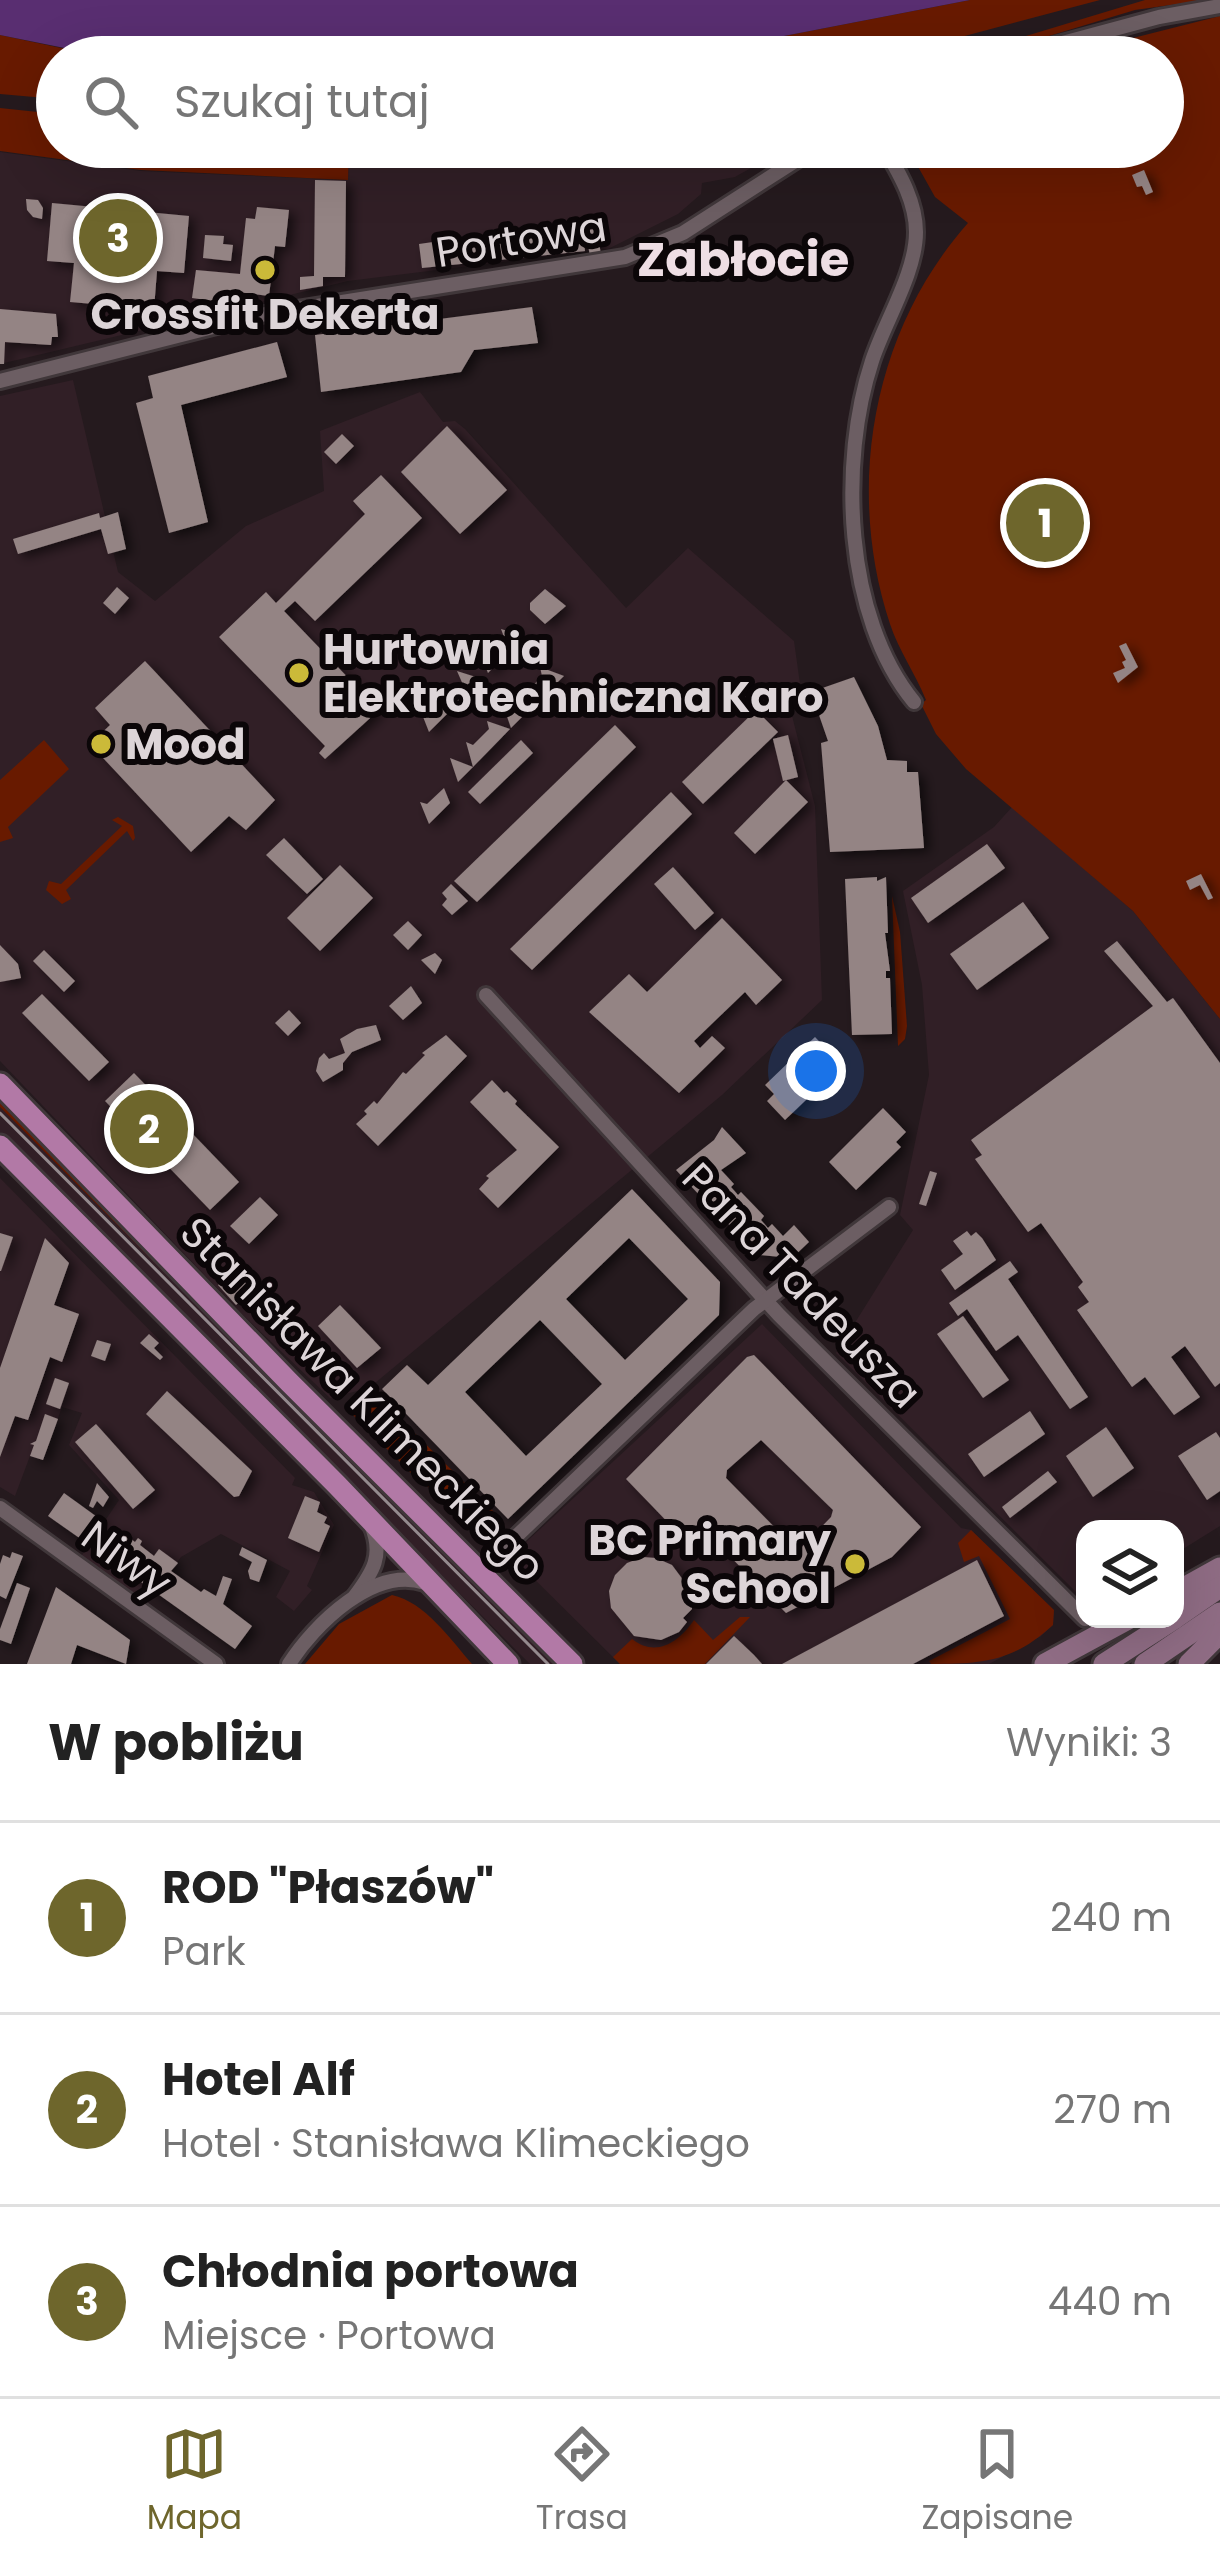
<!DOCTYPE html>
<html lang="pl">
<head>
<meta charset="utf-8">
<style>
	body { margin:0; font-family:Poppins,sans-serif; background:#f6f6f6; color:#222 }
	.controls { position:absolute; right:36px; bottom:36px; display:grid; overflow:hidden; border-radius:24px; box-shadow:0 12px 48px #0002 }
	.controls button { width:108px; height:108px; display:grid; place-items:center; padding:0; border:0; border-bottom:3px solid #e0e0e0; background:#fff; color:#222; font:60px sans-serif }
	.you { position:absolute; left:816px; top:1071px; width:42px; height:42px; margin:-30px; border:9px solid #fff; border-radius:50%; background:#1a73e8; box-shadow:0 0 0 18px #1a73e833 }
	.badge { display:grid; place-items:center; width:78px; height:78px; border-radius:50%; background:#6e662c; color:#fff; font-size:39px; font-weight:700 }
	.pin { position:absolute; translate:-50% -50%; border:6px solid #fff; box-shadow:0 3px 12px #0006 }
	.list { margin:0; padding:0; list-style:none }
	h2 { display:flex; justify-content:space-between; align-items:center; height:156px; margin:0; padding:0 48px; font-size:51px }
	h2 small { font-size:39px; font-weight:400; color:#767676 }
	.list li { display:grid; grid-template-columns:78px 1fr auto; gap:36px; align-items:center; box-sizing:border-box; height:192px; padding:0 48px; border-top:3px solid #e0e0e0 }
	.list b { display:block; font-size:45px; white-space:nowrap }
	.list p { margin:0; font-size:39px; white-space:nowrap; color:#767676 }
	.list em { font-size:39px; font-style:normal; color:#767676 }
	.icon { flex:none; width:66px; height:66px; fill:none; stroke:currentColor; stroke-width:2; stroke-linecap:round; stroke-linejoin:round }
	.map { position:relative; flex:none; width:1220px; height:1664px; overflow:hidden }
	.search { position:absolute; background:#fff; box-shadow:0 12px 48px #0002; left:36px; right:36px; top:36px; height:132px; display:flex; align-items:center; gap:30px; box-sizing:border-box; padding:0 42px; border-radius:66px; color:#767676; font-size:45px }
	.sheet { height:732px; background:#fff }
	nav { display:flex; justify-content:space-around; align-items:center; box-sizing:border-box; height:168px; border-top:3px solid #e0e0e0; background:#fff; font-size:33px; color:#767676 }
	nav a { display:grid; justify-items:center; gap:6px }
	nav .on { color:#6e662c }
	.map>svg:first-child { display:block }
	.built { fill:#311f26 }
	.green { fill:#681a00 }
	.water { fill:#592e71 }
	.building { fill:#948484; fill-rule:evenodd; filter:url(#shadow) }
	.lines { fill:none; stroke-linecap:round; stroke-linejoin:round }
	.street-casing { stroke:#40373a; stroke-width:20 }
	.secondary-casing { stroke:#40373a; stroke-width:27 }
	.primary-casing { stroke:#40373a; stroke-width:27 }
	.street { stroke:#6c5e63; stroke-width:14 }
	.secondary { stroke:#8f6c84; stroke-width:21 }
	.primary { stroke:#b279a6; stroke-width:21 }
	.tram { stroke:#948a8e; stroke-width:3 }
	.poi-dot { fill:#cbba39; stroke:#0b0608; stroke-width:4.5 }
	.labels { text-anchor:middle; stroke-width:12; stroke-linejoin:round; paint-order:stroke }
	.street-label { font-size:42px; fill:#ddd5d8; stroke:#0b0608 }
	.poi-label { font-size:42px; font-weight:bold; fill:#ddd5d8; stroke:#0b0608; text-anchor:start }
	.quarter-label { font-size:48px; font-weight:bold; fill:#eedee4; stroke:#0b0608 }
</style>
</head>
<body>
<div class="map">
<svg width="1220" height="1664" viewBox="0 0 1220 1664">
	<defs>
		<filter id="shadow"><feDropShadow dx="6" dy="4" stdDeviation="6" flood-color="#0009"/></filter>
	</defs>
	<rect width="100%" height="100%" fill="#251a1e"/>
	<g class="built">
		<polygon points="349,147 788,147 735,177 702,183 701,194 678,214 608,249 348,281 0,364 0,152 141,171 348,180"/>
		<polygon points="73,380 118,572 155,601 246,526 324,491 320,431 420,392 443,422 455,421 465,429 626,608 688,548 794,641 801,691 789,704 815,806 822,1000 722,1095 369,1388 330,1398 240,1312 0,1061 0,396"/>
		<polygon points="1013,806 1133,911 1220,1019 1220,1526 1175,1554 1175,1529 1085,1529 1085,1601 836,1353 913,1230 900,1215 929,1075 922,985 903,891 994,827"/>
		<polygon points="0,1107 530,1638 554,1664 530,1664 0,1132"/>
		<polygon points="0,1178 295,1478 292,1485 314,1492 334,1525 307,1586 312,1590 294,1611 276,1597 290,1571 221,1534 181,1557 148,1603 80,1558 119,1500 69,1445 82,1413 62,1407 43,1460 30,1456 15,1496 0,1487"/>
		<polygon points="762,1324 961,1528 971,1530 1054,1610 1053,1625 1041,1636 989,1664 620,1664 511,1556"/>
	</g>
	<g class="green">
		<polygon points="970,0 1100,0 886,57 652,57 706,51"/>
		<polygon points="1145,0 1206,0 1135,10 1039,39 998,57 957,57"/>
		<path d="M1220,16V1019L1133,911L966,769L936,734L921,704L926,700C915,673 899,651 890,624C845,488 872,331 968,223L935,197L907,147H1163V57H1058Z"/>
		<polygon points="0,35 99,56 109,57 57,57 57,99 0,94"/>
		<polygon points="0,108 57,114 57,147 349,147 348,180 141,170 0,151"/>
		<polygon points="44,740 69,769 8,827 13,838 0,842 0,780"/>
		<polygon points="118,817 133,826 135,838 133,841 127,831 66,890 71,899 62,904 46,890 49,881 61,884 122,826 112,820"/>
		<polygon points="892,896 900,932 907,1026 905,1039 898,1046"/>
		<polygon points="0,1099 225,1332 557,1664 554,1664 0,1107"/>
		<polygon points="369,1388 496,1514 482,1527 415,1477 347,1409"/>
		<path d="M971,1530L1054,1610L1053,1625C1013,1662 982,1664 931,1664L929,1661L1010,1619L979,1556L964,1562L958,1543Z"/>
		<path d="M392,1595C425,1602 451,1640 472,1664H305L339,1624Z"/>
		<path d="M740,1617H750L705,1664H620L613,1657L632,1639C656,1658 679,1642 694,1620L713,1640Z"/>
	</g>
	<polygon class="water" points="0,0 970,0 706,51 651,57 109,57 0,35"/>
	<g class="building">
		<polygon points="638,147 594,156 593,149 610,147"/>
		<polygon points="1144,170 1153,192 1146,195 1142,186 1137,187 1132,175"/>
		<polygon points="315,180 346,181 345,277 323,277 323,286 300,290 300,277 314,276"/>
		<polygon points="26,199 38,200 43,208 42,219 33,217 27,210"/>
		<polygon points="52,203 189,216 184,273 157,271 154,309 70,302 74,263 47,261"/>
		<polygon points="257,207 289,210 285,247 275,246 269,296 238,292 237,304 192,298 196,270 240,274 246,218 255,219"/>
		<polygon points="581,221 585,251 422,268 419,244"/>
		<polygon points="597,229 601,255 590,257 586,230"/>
		<polygon points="205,235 224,236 223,244 233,245 231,261 203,258"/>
		<polygon points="532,307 538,343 474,350 461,372 321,392 315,335"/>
		<polygon points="0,309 56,314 58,337 52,337 51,345 5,342 4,364 0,364"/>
		<polygon points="277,342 287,377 181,405 208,522 169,533 136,403 153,398 148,376"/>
		<polygon points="447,426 507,490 460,534 401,472"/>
		<polygon points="342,434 354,446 336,464 324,452"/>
		<polygon points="381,475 422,518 315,621 295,601 284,611 379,710 325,759 319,753 325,746 219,637 266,592 276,603 365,514 353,501"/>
		<polygon points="118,512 126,549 108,554 101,529 18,554 13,539 99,513 100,518"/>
		<polygon points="117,587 129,598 115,614 103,603"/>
		<polygon points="545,589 566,606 545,624 530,610 530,603"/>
		<polygon points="501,629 524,636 488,673 479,650 488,652 504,637"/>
		<polygon points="1126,643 1138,667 1118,683 1113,673 1125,668 1122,662 1126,660 1119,646"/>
		<polygon points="145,661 275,800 246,830 229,816 191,852 90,744 110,725 95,708"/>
		<polygon points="540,667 564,676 527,712 519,688 528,691 542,676"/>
		<polygon points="457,671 482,679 467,694"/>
		<polygon points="854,677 878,726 887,760 907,761 907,772 918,772 924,848 830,852 821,743 828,741 811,692"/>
		<polygon points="442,686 467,694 429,732 420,709 428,711 445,694"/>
		<polygon points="503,705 526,713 511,728"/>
		<polygon points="756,710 778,732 703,804 682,782"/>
		<polygon points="487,721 510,729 473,767 466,742 473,745 489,729"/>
		<polygon points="615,725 636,747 477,902 454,881"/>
		<polygon points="788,735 798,777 783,781 773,739"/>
		<polygon points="521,740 533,753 480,804 468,792"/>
		<polygon points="450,758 473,767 458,782"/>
		<polygon points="786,780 808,802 755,854 734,833"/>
		<polygon points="444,788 450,803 429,824 420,802 427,804"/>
		<polygon points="671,792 692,814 532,970 510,949"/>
		<polygon points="284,838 323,879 307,894 266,855"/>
		<polygon points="987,844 1005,868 928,923 911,898"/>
		<polygon points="340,865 373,898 320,951 287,918"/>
		<polygon points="673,867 714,913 695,930 654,884"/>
		<polygon points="1201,874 1213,898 1208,900 1200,885 1190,890 1186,881"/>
		<polygon points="877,877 877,881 886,877 888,933 885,933 890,971 886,971 886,978 890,978 892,1034 852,1035 845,879"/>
		<polygon points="451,884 468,901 452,915 442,905 447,899 442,893"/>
		<polygon points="1023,902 1049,938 977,990 950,954"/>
		<polygon points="722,918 782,980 756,1005 745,992 694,1041 700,1048 712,1036 725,1048 679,1093 589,1012 629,974 647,992"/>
		<polygon points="408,921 422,935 408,950 393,935"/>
		<polygon points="1117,941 1167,1002 1173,998 1220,1063 1220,1383 1215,1387 1185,1346 1171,1357 1200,1397 1174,1415 1145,1377 1132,1387 1077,1310 1089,1302 1078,1287 1083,1282 1041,1223 1028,1232 975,1159 982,1155 971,1140 1153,1006 1104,951"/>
		<polygon points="0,945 18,964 21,978 0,982"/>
		<polygon points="44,950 75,981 64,992 33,961"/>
		<polygon points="435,953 442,960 435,974 421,960"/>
		<polygon points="411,986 422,1003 403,1020 389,1006"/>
		<polygon points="42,994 109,1062 89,1081 22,1013"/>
		<polygon points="289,1010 301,1023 288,1036 275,1023"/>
		<polygon points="376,1025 381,1040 352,1052 343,1063 343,1070 323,1082 316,1071 319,1058 324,1053 329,1059 345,1053 340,1039 357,1029"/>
		<polygon points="446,1035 467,1056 378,1146 356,1124 367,1114 364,1111 374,1101 377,1104 403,1072 406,1074 425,1055 422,1053"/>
		<polygon points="815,1037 837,1060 826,1071 831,1076 785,1120 767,1101 774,1094 765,1085"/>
		<polygon points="134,1073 239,1182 210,1210 105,1101"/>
		<polygon points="492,1080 504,1093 507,1091 517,1101 515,1104 559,1147 498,1208 479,1189 489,1178 486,1176 517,1150 470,1102"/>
		<polygon points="883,1108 906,1132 896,1142 901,1147 856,1190 829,1162"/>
		<polygon points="722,1127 746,1153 721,1170 734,1184 731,1187 738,1195 741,1192 764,1216 761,1220 768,1228 772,1224 783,1236 794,1225 809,1242 792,1258 760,1255 752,1247 749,1249 721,1215 719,1217 707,1204 708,1200 704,1200 676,1170 714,1140"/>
		<polygon points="930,1171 937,1173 926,1206 919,1204"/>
		<path d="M632,1189L720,1282L719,1315L508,1519L382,1389L407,1365L428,1385ZM629,1238L688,1299L625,1360L566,1299ZM540,1320L602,1384L526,1456L465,1392Z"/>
		<polygon points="260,1197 278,1215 249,1244 230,1226"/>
		<polygon points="967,1231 971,1236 976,1232 982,1238 996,1260 955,1290 941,1270 963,1254 953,1241"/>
		<polygon points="0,1233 13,1237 1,1271 0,1271"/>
		<polygon points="45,1238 69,1263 54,1305 79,1314 62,1362 50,1357 28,1420 15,1416 0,1457 0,1368"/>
		<polygon points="1010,1261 1018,1272 1008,1279 1088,1397 1070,1409 1018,1335 996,1351 967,1309 958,1316 949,1303"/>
		<polygon points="239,1266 257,1286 236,1305 218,1285"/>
		<polygon points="340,1305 381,1348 357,1368 318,1326"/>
		<polygon points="963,1316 1009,1380 983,1398 937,1334"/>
		<polygon points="149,1334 159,1343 154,1348 163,1357 160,1360 140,1343"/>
		<polygon points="97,1340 111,1344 105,1361 91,1356"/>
		<path d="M754,1355L921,1527L892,1557L786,1613L700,1526L682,1537L626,1479L747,1357ZM761,1440L833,1510L831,1517L798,1551L726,1478L727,1470Z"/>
		<polygon points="55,1378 69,1383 60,1409 46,1404"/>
		<polygon points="167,1391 252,1471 239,1496 234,1497 146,1414"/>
		<polygon points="1030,1411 1045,1434 984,1477 968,1454"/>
		<polygon points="45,1414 58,1419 43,1460 30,1456 34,1445 30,1444 36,1441"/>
		<polygon points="96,1424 155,1490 133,1509 75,1442"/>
		<polygon points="1106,1427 1134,1468 1093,1497 1066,1456"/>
		<polygon points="1216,1432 1220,1438 1220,1491 1207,1500 1178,1456"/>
		<polygon points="1048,1471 1057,1482 1010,1518 1002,1507"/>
		<polygon points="97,1483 109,1497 103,1507 97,1501 93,1508 89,1506"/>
		<polygon points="64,1493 104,1522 88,1544 48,1516"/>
		<polygon points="305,1496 320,1502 317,1512 327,1517 324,1523 330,1526 319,1552 288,1538"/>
		<polygon points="116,1528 135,1542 138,1538 142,1541 140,1545 154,1556 159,1549 178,1563 171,1571 201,1592 204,1589 216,1596 223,1576 232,1579 223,1604 252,1626 235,1649 99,1552"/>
		<polygon points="242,1547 267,1560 259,1582 250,1579 248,1571 252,1562 239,1555"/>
		<polygon points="12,1552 23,1556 6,1599 0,1596 0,1564 3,1555 10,1558"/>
		<polygon points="643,1557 656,1558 672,1565 692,1592 692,1609 683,1618 687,1622 679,1632 661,1640 634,1636 611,1608 609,1591 615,1575 627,1563"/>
		<polygon points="977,1560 1004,1616 913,1664 782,1664"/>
		<polygon points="17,1583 30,1588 11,1644 0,1640 0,1629"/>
		<polygon points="56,1587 130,1640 126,1664 77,1645 71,1664 27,1664"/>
		<polygon points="734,1636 754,1655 762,1664 706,1664"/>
	</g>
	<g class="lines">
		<g class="street-casing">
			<g id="street">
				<polyline points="1010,57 1159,17 1220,6"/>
				<path d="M884,147C899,173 916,201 916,232C916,273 885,321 872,361C839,461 844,617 914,702"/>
				<polyline points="0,381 260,315 625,257 683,233 817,147"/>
				<polyline points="486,995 779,1315 1085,1619"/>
				<polyline points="0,1508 216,1664"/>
				<polyline points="479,1572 754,1309 889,1207"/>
				<path d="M355,1596C373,1572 384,1555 371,1525"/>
				<path d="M289,1664C314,1625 374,1565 425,1583"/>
			</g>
		</g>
		<g class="secondary-casing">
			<g id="secondary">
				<polyline points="1175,1593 1220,1568"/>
				<polyline points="1175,1618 1220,1587"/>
				<polyline points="1045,1664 1128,1619"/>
				<polyline points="1104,1664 1174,1619"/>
				<polyline points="1145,1664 1220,1613"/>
				<polyline points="1189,1664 1220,1633"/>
			</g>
		</g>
		<g class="primary-casing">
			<g id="primary">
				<polyline points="0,1084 289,1382 572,1664"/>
				<polyline points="0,1146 337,1485 508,1664"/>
			</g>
		</g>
		<use href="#street" class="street"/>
		<use href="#secondary" class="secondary"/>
		<use href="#primary" class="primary"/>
		<polyline class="tram" points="0,1113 548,1664"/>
	</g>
	<g class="poi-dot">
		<circle cx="265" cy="270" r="12"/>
		<circle cx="299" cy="673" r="12"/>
		<circle cx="101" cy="744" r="12"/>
		<circle cx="855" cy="1564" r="12"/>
	</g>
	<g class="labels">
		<g class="street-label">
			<text transform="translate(521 239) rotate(-9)" y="15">Portowa</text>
			<text transform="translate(802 1285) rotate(46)" y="15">Pana Tadeusza</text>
			<text transform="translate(363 1399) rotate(45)" y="15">Stanisława Klimeckiego</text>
			<text transform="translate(127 1559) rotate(36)" y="15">Niwy</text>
		</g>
		<g class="poi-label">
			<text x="265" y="329" text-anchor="middle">Crossfit Dekerta</text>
			<text x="323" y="664">Hurtownia<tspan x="323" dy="48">Elektrotechniczna Karo</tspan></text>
			<text x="125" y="759">Mood</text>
			<text x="831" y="1555" text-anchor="end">BC Primary<tspan x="831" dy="48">School</tspan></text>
		</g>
		<g class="quarter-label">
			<text x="743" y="276">Zabłocie</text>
		</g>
	</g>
</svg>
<div class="controls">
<button><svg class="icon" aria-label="layers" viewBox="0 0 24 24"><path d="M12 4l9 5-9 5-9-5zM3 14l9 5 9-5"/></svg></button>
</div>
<div class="you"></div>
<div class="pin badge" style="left:1045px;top:523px">1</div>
<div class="pin badge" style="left:149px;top:1129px">2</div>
<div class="pin badge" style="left:118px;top:238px">3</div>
<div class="search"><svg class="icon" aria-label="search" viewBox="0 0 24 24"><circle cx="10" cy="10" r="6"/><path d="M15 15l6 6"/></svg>Szukaj tutaj</div>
</div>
<section class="sheet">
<h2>W pobliżu<small>Wyniki: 3</small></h2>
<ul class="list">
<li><span class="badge">1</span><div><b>ROD &quot;Płaszów&quot;</b><p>Park</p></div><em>240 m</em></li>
<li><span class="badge">2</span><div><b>Hotel Alf</b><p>Hotel · Stanisława Klimeckiego</p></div><em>270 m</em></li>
<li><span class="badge">3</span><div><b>Chłodnia portowa</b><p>Miejsce · Portowa</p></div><em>440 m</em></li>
</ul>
</section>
<nav>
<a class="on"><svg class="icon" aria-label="map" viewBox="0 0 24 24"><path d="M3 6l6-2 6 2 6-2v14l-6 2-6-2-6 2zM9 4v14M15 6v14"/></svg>Mapa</a>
<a><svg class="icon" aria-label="directions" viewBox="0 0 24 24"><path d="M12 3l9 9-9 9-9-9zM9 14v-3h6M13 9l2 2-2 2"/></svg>Trasa</a>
<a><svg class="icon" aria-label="saved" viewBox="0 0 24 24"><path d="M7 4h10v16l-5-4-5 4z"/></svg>Zapisane</a>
</nav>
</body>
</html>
